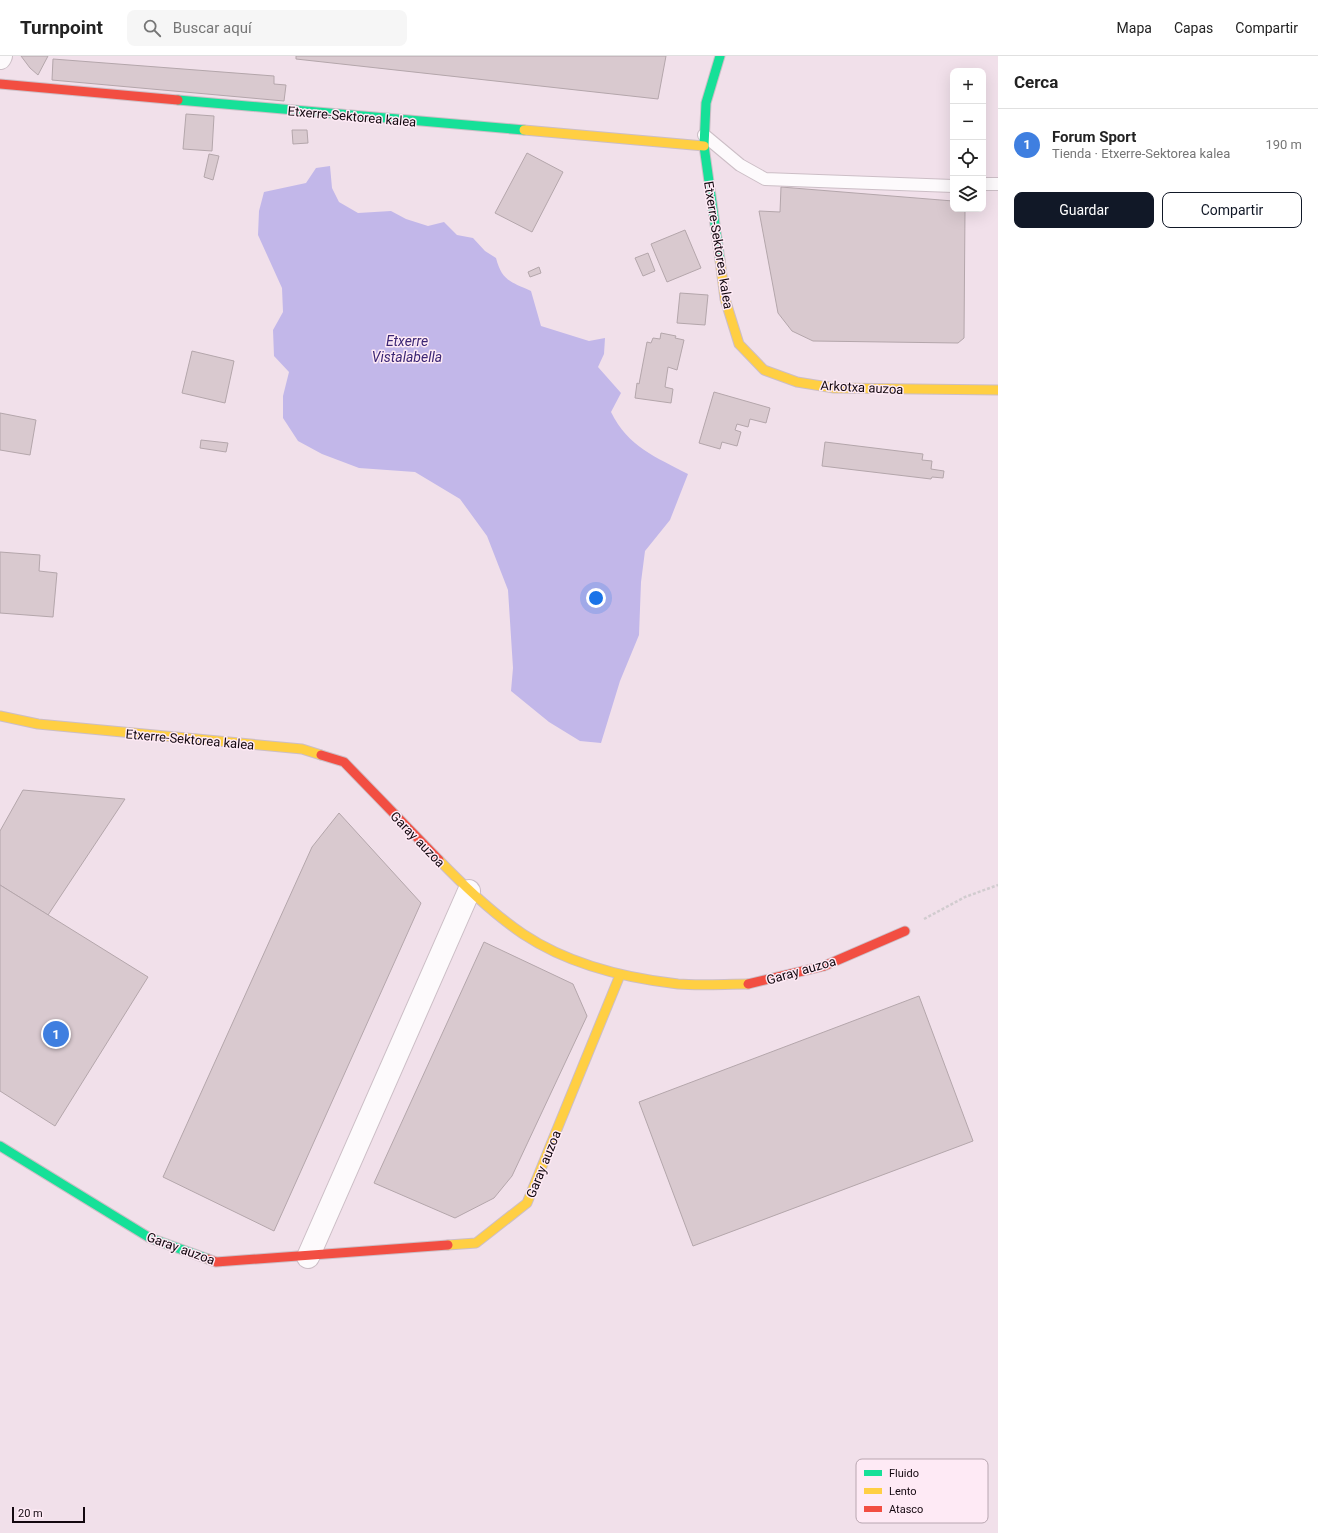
<!DOCTYPE html>
<html lang="es">
<head>
<meta charset="utf-8">
<style>
	body { margin:0; font-family:Roboto,sans-serif; background:#f6f6f6; color:#222 }
	.controls { position:absolute; right:12px; top:12px; display:grid; overflow:hidden; border-radius:8px; box-shadow:0 4px 16px #0002 }
	.controls button { width:36px; height:36px; display:grid; place-items:center; padding:0; border:0; border-bottom:1px solid #e0e0e0; background:#fff; color:#222; font:20px sans-serif }
	.scale { position:absolute; left:12px; bottom:10px; width:73px; box-sizing:border-box; padding-left:4px; border:2px solid #13080f; border-top:0; font-size:11px; line-height:14px; white-space:nowrap; color:#13080f; -webkit-text-stroke:3px #feeaf5; paint-order:stroke }
	.you { position:absolute; left:596px; top:542px; width:14px; height:14px; margin:-10px; border:3px solid #fff; border-radius:50%; background:#1a73e8; box-shadow:0 0 0 6px #1a73e833 }
	.badge { display:grid; place-items:center; width:26px; height:26px; border-radius:50%; background:#111827; color:#fff; font-size:13px; font-weight:700 }
	.pin { position:absolute; translate:-50% -50%; border:2px solid #fff; box-shadow:0 1px 4px #0006 }
	.list { margin:0; padding:0; list-style:none }
	h2 { display:flex; justify-content:space-between; align-items:center; height:52px; margin:0; padding:0 16px; font-size:17px }
	h2 small { font-size:13px; font-weight:400; color:#767676 }
	.list li { display:grid; grid-template-columns:26px 1fr auto; gap:12px; align-items:center; box-sizing:border-box; height:72px; padding:0 16px; border-top:1px solid #e0e0e0 }
	.list b { display:block; font-size:15px; white-space:nowrap }
	.list p { margin:0; font-size:13px; white-space:nowrap; color:#767676 }
	.list em { font-size:13px; font-style:normal; color:#767676 }
	.actions { display:flex; gap:8px; padding:12px 16px }
	.actions a { flex:1; padding:9px 0; border:1px solid #111827; border-radius:8px; text-align:center; font-size:14px; color:#111827 }
	.actions .main { background:#111827; color:#fff }
	.icon { flex:none; width:22px; height:22px; fill:none; stroke:currentColor; stroke-width:2; stroke-linecap:round; stroke-linejoin:round }
	.map { position:relative; flex:none; width:998px; height:1477px; overflow:hidden }
	header { display:flex; align-items:center; gap:24px; box-sizing:border-box; height:56px; padding:0 20px; background:#fff; border-bottom:1px solid #e0e0e0 }
	header strong { font-size:19px }
	nav { display:flex; gap:22px; margin-inline-start:auto; font-size:14px }
	.search { width:280px; height:36px; background:#f6f6f6; display:flex; align-items:center; gap:10px; box-sizing:border-box; padding:0 14px; border-radius:8px; color:#767676; font-size:15px }
	main { display:flex }
	aside { flex:1; background:#fff }
	.map>svg:first-child { display:block }
	.water { fill:#c2b7e9 }
	.building { fill:#d9c9cf; stroke:#b4a6ab }
	.lines { fill:none; stroke-linecap:round; stroke-linejoin:round }
	.lane-casing { stroke:#ccbec6; stroke-width:14 }
	.street-casing { stroke:#ccbec6; stroke-width:24 }
	.fast-casing { stroke:#ccbec6; stroke-width:11 }
	.slow-casing { stroke:#ccbec6; stroke-width:11 }
	.jam-casing { stroke:#ccbec6; stroke-width:11 }
	.path { stroke:#d1cccf; stroke-width:2.5; stroke-dasharray:3 2; stroke-linecap:butt }
	.lane { stroke:#fdfafc; stroke-width:12 }
	.street { stroke:#fdfafc; stroke-width:22 }
	.fast { stroke:#16e098; stroke-width:9 }
	.slow { stroke:#ffcf43; stroke-width:9 }
	.jam { stroke:#f24e42; stroke-width:9 }
	.labels { text-anchor:middle; stroke-width:3; stroke-linejoin:round; paint-order:stroke }
	.street-label { font-size:13px; fill:#13080f; stroke:#feeaf5 }
	.water-label { font-size:14px; font-style:italic; fill:#3b2674; stroke:#feeaf5 }
	.key { fill:#feeaf5; stroke:#b8a6b0; stroke-width:1 }
	.key-label { font-size:11px; fill:#13080f }
</style>
</head>
<body>
<header>
<strong>Turnpoint</strong>
<div class="search"><svg class="icon" aria-label="search" viewBox="0 0 24 24"><circle cx="10" cy="10" r="6"/><path d="M15 15l6 6"/></svg>Buscar aquí</div>
<nav><a>Mapa</a><a>Capas</a><a>Compartir</a></nav>
</header>
<main>
<div class="map">
<svg width="998" height="1477" viewBox="0 0 998 1477">
	<rect width="100%" height="100%" fill="#f1e0ea"/>
	<path class="water" d="M330,110L332,132L339,146L358,157L391,155L406,163L428,170L444,166L457,179L473,182L485,195L496,202C502,225 511,226 531,235L541,270L589,285L605,282L604,298L598,311L621,337L611,356C628,391 656,401 688,418L670,464L645,495L641,526L639,579L620,625L601,687L580,685L549,666L511,635L513,612L508,534L487,480L460,443L415,416L359,412L322,398L298,385L283,362V340L289,316L274,300L273,274L283,256L282,232L258,179L259,155L264,136L306,127L316,112Z"/>
	<g class="building">
		<polygon points="21,0 48,0 38,19 30,12"/>
		<polygon points="296,0 666,0 658,43 296,3"/>
		<polygon points="53,3 274,20 274,28 286,29 284,45 52,24"/>
		<polygon points="186,58 214,60 212,95 183,93"/>
		<polygon points="292,74 307,74 308,87 293,88"/>
		<polygon points="527,97 563,116 532,176 495,157"/>
		<polygon points="209,98 219,100 213,124 204,121"/>
		<polygon points="781,131 953,145 953,153 965,153 964,282 958,287 813,285 792,275 778,257 759,155 780,156"/>
		<polygon points="685,174 701,212 667,226 651,188"/>
		<polygon points="648,197 655,215 643,220 635,202"/>
		<polygon points="539,211 541,217 530,221 528,216"/>
		<polygon points="680,237 708,239 705,269 677,267"/>
		<polygon points="661,277 676,280 675,282 684,284 677,314 668,311 665,331 673,333 671,347 635,342 637,327 639,328 647,286 651,287 653,282 660,283"/>
		<polygon points="192,295 234,305 225,347 182,337"/>
		<polygon points="714,336 770,352 766,367 750,363 748,371 737,368 735,374 741,376 737,390 722,386 720,393 699,387"/>
		<polygon points="0,357 36,364 30,399 0,394"/>
		<polygon points="201,384 228,387 226,396 200,392"/>
		<polygon points="825,386 923,398 922,404 932,405 931,413 944,415 943,422 932,421 931,423 822,410"/>
		<polygon points="0,496 40,499 39,515 57,517 53,561 0,557"/>
		<polygon points="23,734 125,743 48,859 0,829 0,775"/>
		<polygon points="339,757 421,847 274,1175 163,1121 312,791"/>
		<polygon points="0,829 148,921 55,1070 0,1035"/>
		<polygon points="484,886 573,928 587,960 512,1120 494,1142 455,1162 374,1127"/>
		<polygon points="919,940 973,1085 693,1190 639,1046"/>
	</g>
	<g class="lines">
		<g class="lane-casing">
			<g id="lane">
				<polyline points="704,79 740,109 765,123 953,130"/>
				<polyline points="983,128 998,128"/>
			</g>
		</g>
		<g class="street-casing">
			<g id="street">
				<polyline points="0,2 1,0"/>
				<polyline points="308,1201 469,835"/>
			</g>
		</g>
		<g class="fast-casing">
			<g id="fast">
				<polyline points="178,44 524,74"/>
				<polyline points="720,204 704,90 706,47 720,0"/>
				<polyline points="0,1090 150,1182 208,1203"/>
			</g>
		</g>
		<g class="slow-casing">
			<g id="slow">
				<polyline points="524,74 704,90"/>
				<polyline points="720,204 725,243 739,288 764,314 797,326 834,332 998,334"/>
				<polyline points="0,660 38,668 302,693 321,699"/>
				<path d="M439,804C465,831 492,857 523,878C568,908 625,922 678,928C701,930 725,928 748,928"/>
				<polyline points="448,1189 476,1187 527,1147 620,919"/>
			</g>
		</g>
		<g class="jam-casing">
			<g id="jam">
				<polyline points="0,28 178,44"/>
				<polyline points="321,699 344,706 439,804"/>
				<polyline points="748,928 824,910 905,875"/>
				<polyline points="208,1203 216,1206 448,1189"/>
			</g>
		</g>
		<polyline class="path" points="924,863 965,841 998,829"/>
		<use href="#lane" class="lane"/>
		<use href="#street" class="street"/>
		<use href="#fast" class="fast"/>
		<use href="#slow" class="slow"/>
		<use href="#jam" class="jam"/>
	</g>
	<g class="labels">
		<g class="street-label">
			<text transform="translate(352 60) rotate(5)" y="5">Etxerre-Sektorea kalea</text>
			<text transform="translate(719 189) rotate(81)" y="5">Etxerre-Sektorea kalea</text>
			<text transform="translate(862 331) rotate(3)" y="5">Arkotxa auzoa</text>
			<text transform="translate(190 683) rotate(5)" y="5">Etxerre-Sektorea kalea</text>
			<text transform="translate(418 783) rotate(46)" y="5">Garay auzoa</text>
			<text transform="translate(801 914) rotate(-16)" y="5">Garay auzoa</text>
			<text transform="translate(543 1108) rotate(-68)" y="5">Garay auzoa</text>
			<text transform="translate(181 1192) rotate(20)" y="5">Garay auzoa</text>
		</g>
		<g class="water-label">
			<text x="407" y="290">Etxerre<tspan x="407" dy="16">Vistalabella</tspan></text>
		</g>
	</g>
	<rect x="856" y="1403" width="132" height="64" rx="6" class="key"/>
	<rect x="864" y="1414" width="18" height="6" fill="#16e098"/>
	<rect x="864" y="1432" width="18" height="6" fill="#ffcf43"/>
	<rect x="864" y="1450" width="18" height="6" fill="#f24e42"/>
	<g class="key-label">
		<text x="889" y="1421">Fluido</text>
		<text x="889" y="1439">Lento</text>
		<text x="889" y="1457">Atasco</text>
	</g>
</svg>
<div class="controls">
<button>+</button>
<button>−</button>
<button><svg class="icon" aria-label="locate" viewBox="0 0 24 24"><circle cx="12" cy="12" r="6"/><path d="M12 2v4M12 18v4M2 12h4M18 12h4"/></svg></button>
<button><svg class="icon" aria-label="layers" viewBox="0 0 24 24"><path d="M12 4l9 5-9 5-9-5zM3 14l9 5 9-5"/></svg></button>
</div>
<div class="scale">20 m</div>
<div class="you"></div>
<div class="pin badge" style="left:56px;top:978px;background:#3f7fe0">1</div>
</div>
<aside>
<h2>Cerca<small></small></h2>
<ul class="list">
<li><span class="badge" style="background:#3f7fe0">1</span><div><b>Forum Sport</b><p>Tienda · Etxerre-Sektorea kalea</p></div><em>190 m</em></li>
</ul>
<div class="actions"><a class="main">Guardar</a><a>Compartir</a></div>
</aside>
</main>
</body>
</html>
